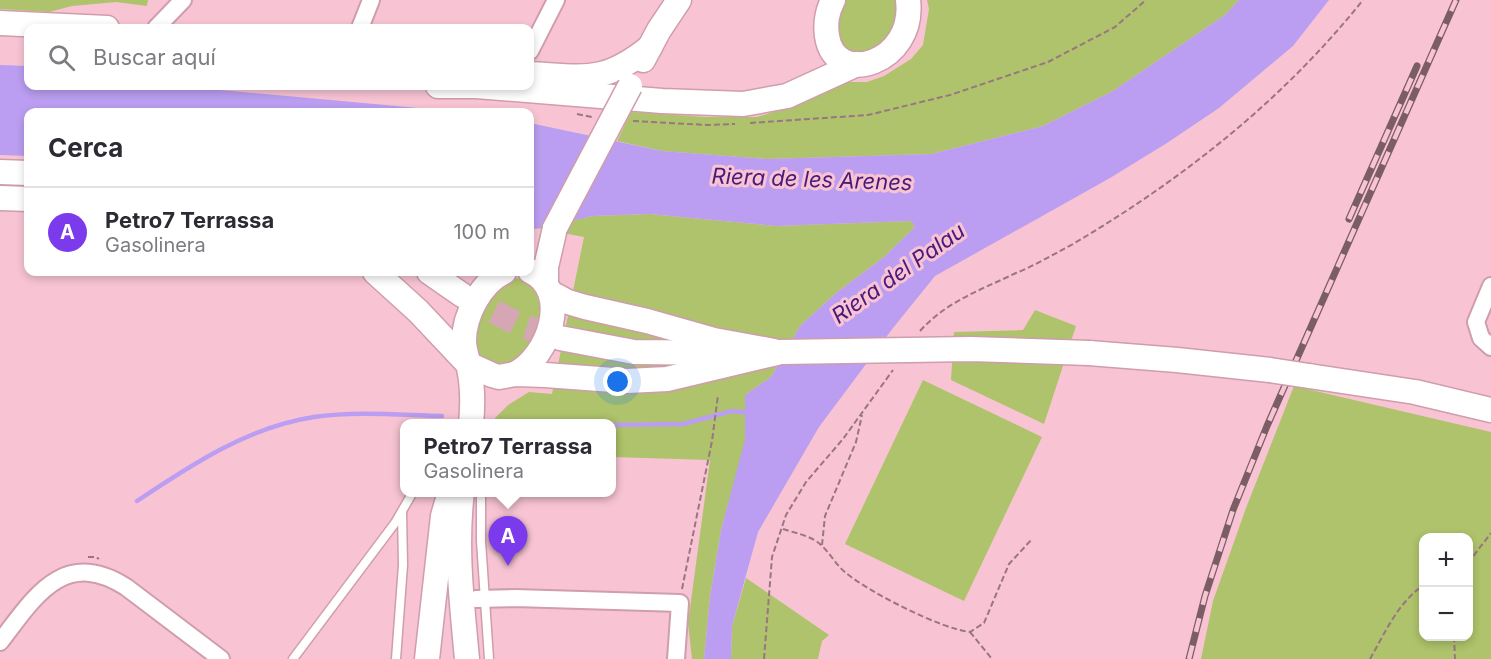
<!DOCTYPE html>
<html lang="es">
<head>
<meta charset="utf-8">
<style>
	body { margin:0; font-family:Inter,sans-serif; background:#f2f2f3; color:#2b2b33 }
	.controls { position:absolute; right:18px; bottom:18px; display:grid; overflow:hidden; border-radius:12px; box-shadow:0 3px 9px #0003 }
	.controls button { width:54px; height:54px; display:grid; place-items:center; padding:0; border:0; border-bottom:2px solid #e1e1e2; background:#fff; color:#2b2b33; font:30px sans-serif }
	.you { position:absolute; left:618px; top:382px; width:21px; height:21px; margin:-15px; border:4px solid #fff; border-radius:50%; background:#1a73e8; box-shadow:0 0 0 9px #1a73e833 }
	.badge { display:grid; place-items:center; width:39px; height:39px; border-radius:50%; background:#7c3aed; color:#fff; font-size:20px; font-weight:700 }
	.pin { position:absolute; translate:-50% -50px; filter:drop-shadow(0 2px 3px #0008) }
	.pin::after { content:''; position:absolute; top:32px; width:21px; height:18px; background:inherit; clip-path:polygon(0 0,100% 0,50% 100%) }
	.popup { position:absolute; left:400px; top:419px; width:216px; height:78px; box-sizing:border-box; display:grid; place-content:center; border-radius:12px; background:#fff; filter:drop-shadow(0 2px 4px #0005); font-size:20px; white-space:nowrap; color:#7c7c81 }
	.popup b { font-size:22px; color:#2b2b33 }
	.popup::after { content:''; position:absolute; left:50%; top:100%; margin-left:-12px; border:12px solid transparent; border-top-color:#fff }
	.list { margin:0; padding:0; list-style:none }
	h2 { display:flex; justify-content:space-between; align-items:center; height:78px; margin:0; padding:0 24px; font-size:26px }
	h2 small { font-size:20px; font-weight:400; color:#7c7c81 }
	.list li { display:grid; grid-template-columns:39px 1fr auto; gap:18px; align-items:center; box-sizing:border-box; height:90px; padding:0 24px; border-top:2px solid #e1e1e2 }
	.list b { display:block; font-size:22px; white-space:nowrap }
	.list p { margin:0; font-size:20px; white-space:nowrap; color:#7c7c81 }
	.list em { font-size:20px; font-style:normal; color:#7c7c81 }
	.icon { flex:none; width:33px; height:33px; fill:none; stroke:currentColor; stroke-width:2; stroke-linecap:round; stroke-linejoin:round }
	.map { position:relative; flex:none; width:1491px; height:659px; overflow:hidden }
	.search { position:absolute; background:#fff; box-shadow:0 3px 9px #0003; left:24px; top:24px; width:510px; height:66px; display:flex; align-items:center; gap:15px; box-sizing:border-box; padding:0 21px; border-radius:12px; color:#7c7c81; font-size:22px }
	.panel { position:absolute; background:#fff; box-shadow:0 3px 9px #0003; left:24px; top:108px; width:510px; height:168px; border-radius:12px }
	.map>svg:first-child { display:block }
	.green { fill:#aec36b; fill-rule:evenodd }
	.water { fill:#bb9ef1 }
	.lines { fill:none; stroke-linecap:round; stroke-linejoin:round }
	.stream { stroke:#bb9ef1; stroke-width:4.5 }
	.secondary-tunnel { stroke:#d5a7b5; stroke-width:24; stroke-dasharray:24 12; stroke-linecap:butt }
	.lane-casing { stroke:#cf9dab; stroke-width:11 }
	.street-casing { stroke:#cf9dab; stroke-width:20 }
	.secondary-casing { stroke:#cf9dab; stroke-width:27 }
	.path { stroke:#997680; stroke-width:2; stroke-dasharray:6 3; stroke-linecap:butt }
	.lane { stroke:#fff; stroke-width:8 }
	.street { stroke:#fff; stroke-width:16 }
	.secondary { stroke:#fff; stroke-width:24 }
	.rail-casing { stroke:#7b5d66; stroke-width:7 }
	.rail { stroke:#f8c4d3; stroke-width:4.5; stroke-dasharray:14; stroke-linecap:butt }
	.secondary-bridge-casing { stroke:#cf9dab; stroke-width:27; stroke-linecap:butt }
	.secondary-bridge { stroke:#fff; stroke-width:24 }
	.labels { text-anchor:middle; stroke-width:6; stroke-linejoin:round; paint-order:stroke }
	.water-label { font-size:22px; font-style:italic; fill:#481a7a; stroke:#f8c4d3 }
</style>
</head>
<body>
<div class="map">
<svg width="1491" height="659" viewBox="0 0 1491 659">
	<rect width="100%" height="100%" fill="#f8c4d3"/>
	<g class="green">
		<polygon points="0,0 148,0 147,6 116,2 72,6 49,12 0,9"/>
		<polygon points="844,0 900,0 890,39 866,55 845,51 835,31"/>
		<polygon points="927,0 1239,0 1225,15 1113,91 1043,126 931,154 766,159 662,151 617,141 631,112 706,117 757,117 806,102 844,82 867,82 884,76 911,59 923,45 929,9"/>
		<polygon points="649,214 776,226 911,221 915,227 884,257 836,293 800,326 771,377 745,395 746,439 721,530 710,597 704,659 692,659 688,623 710,460 612,457 612,424 496,424 495,418 508,405 529,392 552,394 584,237 536,228 593,216"/>
		<path d="M515,278C556,281 541,345 517,362C515,363 507,365 504,365C497,366 488,361 482,358C465,334 490,285 515,278Z"/>
		<polygon points="1035,310 1076,326 1044,424 951,380 954,332 1023,330"/>
		<polygon points="923,380 1042,437 964,601 845,544"/>
		<path d="M1294,386L1491,432V659H1201L1213,601L1246,508ZM1424,538H1468V636H1424Z"/>
		<polygon points="746,578 829,635 822,641 818,659 731,659 732,626"/>
	</g>
	<g class="water">
		<polygon points="1239,0 1329,0 1293,46 1219,108 1167,143 1110,178 935,276 893,328 819,427 758,532 732,626 731,659 704,659 710,597 721,530 745,439 745,395 771,377 800,326 836,293 884,257 915,227 911,221 776,226 649,214 593,216 530,230 530,123 662,151 766,159 931,154 1043,126 1113,91 1225,15"/>
		<polygon points="0,65 28,66 28,86 176,86 462,112 28,112 28,156 0,155"/>
	</g>
	<g class="lines">
		<g class="stream">
			<polyline points="612,425 683,424 732,411 751,413"/>
			<path d="M137,501C191,465 248,427 314,417C356,411 400,415 442,416"/>
		</g>
		<polyline class="secondary-tunnel" points="462,295 520,325 560,338"/>
		<g class="lane-casing">
			<g id="lane">
				<polyline points="481,492 481,541 489,659"/>
				<polyline points="293,659 395,523 413,492"/>
				<polyline points="396,659 403,565 402,512"/>
			</g>
		</g>
		<g class="street-casing">
			<g id="street">
				<polyline points="156,28 183,0"/>
				<polyline points="360,28 371,0"/>
				<polyline points="530,51 556,0"/>
				<polyline points="1491,286 1476,322 1481,338 1491,347"/>
				<polyline points="476,599 515,598 680,603 676,659"/>
				<path d="M0,642C34,598 63,547 126,587L221,659"/>
			</g>
		</g>
		<g class="secondary-casing">
			<g id="secondary">
				<path d="M833,0C827,12 825,22 827,36C835,89 916,63 908,0"/>
				<polyline points="0,23 107,28"/>
				<polyline points="643,60 659,30 679,0"/>
				<path d="M530,74C585,77 604,84 650,47"/>
				<polyline points="438,86 476,86 662,101 743,104 787,96 857,64"/>
				<polyline points="0,172 28,173"/>
				<polyline points="0,198 28,199"/>
				<polyline points="375,272 418,311 468,364 492,375 499,377 515,374 545,375 627,381 667,379 781,352"/>
				<polyline points="429,272 462,295"/>
				<polyline points="546,283 546,267 555,228"/>
				<polyline points="551,293 568,302 585,307 647,321 714,340 774,351"/>
				<polyline points="560,338 634,352 734,353"/>
				<polyline points="1089,353 1177,360 1270,370"/>
				<path d="M515,374C549,357 572,291 530,271"/>
				<polyline points="1309,376 1415,392 1491,410"/>
				<path d="M471,424C473,404 473,387 469,368C468,359 464,350 464,341C464,315 481,283 504,272"/>
				<path d="M462,492C455,547 462,604 467,659"/>
				<polyline points="427,659 443,516 450,492"/>
			</g>
		</g>
		<g class="path">
			<polyline points="577,114 592,117"/>
			<polyline points="633,121 708,125 735,124"/>
			<polyline points="750,123 868,115 950,95 1048,62 1115,27 1146,0"/>
			<path d="M920,331C947,301 981,290 1016,273C1036,265 1054,254 1073,244C1183,179 1283,100 1363,0"/>
			<path d="M783,529C795,533 812,536 821,545C830,553 836,565 846,573C869,592 941,629 970,632L984,623L1009,564L1032,539"/>
			<polyline points="822,545 825,516 856,442 862,415"/>
			<polyline points="88,557 96,557 99,559"/>
			<polyline points="1468,563 1491,533"/>
			<polyline points="682,589 712,441 718,395"/>
			<polyline points="970,632 992,659"/>
			<polyline points="1454,636 1455,659"/>
			<polyline points="764,659 772,557 786,515 806,482 843,439 893,370"/>
			<path d="M1370,659C1385,633 1398,602 1424,585"/>
		</g>
		<use href="#lane" class="lane"/>
		<use href="#street" class="street"/>
		<use href="#secondary" class="secondary"/>
		<g class="rail-casing">
			<g id="rail">
				<polyline points="1349,219 1417,66"/>
				<polyline points="1189,659 1205,596 1233,510 1267,426 1456,0"/>
			</g>
		</g>
		<use href="#rail" class="rail"/>
		<g class="secondary-bridge-casing">
			<g id="secondary-bridge">
				<polyline points="555,228 630,86"/>
				<polyline points="781,352 971,349 1089,353"/>
				<polyline points="1270,370 1309,376"/>
			</g>
		</g>
		<use href="#secondary-bridge" class="secondary-bridge"/>
	</g>
	<g class="labels">
		<g class="water-label">
			<text transform="translate(812 179) rotate(2)" y="8">Riera de les Arenes</text>
			<text transform="translate(898 273) rotate(-35)" y="8">Riera del Palau</text>
		</g>
	</g>
</svg>
<div class="controls">
<button>+</button>
<button>−</button>
</div>
<div class="you"></div>
<div class="pin badge" style="left:508px;top:566px">A</div>
<div class="popup"><b>Petro7 Terrassa</b>Gasolinera</div>
<div class="search"><svg class="icon" aria-label="search" viewBox="0 0 24 24"><circle cx="10" cy="10" r="6"/><path d="M15 15l6 6"/></svg>Buscar aquí</div>
<section class="panel">
<h2>Cerca<small></small></h2>
<ul class="list">
<li><span class="badge">A</span><div><b>Petro7 Terrassa</b><p>Gasolinera</p></div><em>100 m</em></li>
</ul>
</section>
</div>
</body>
</html>
